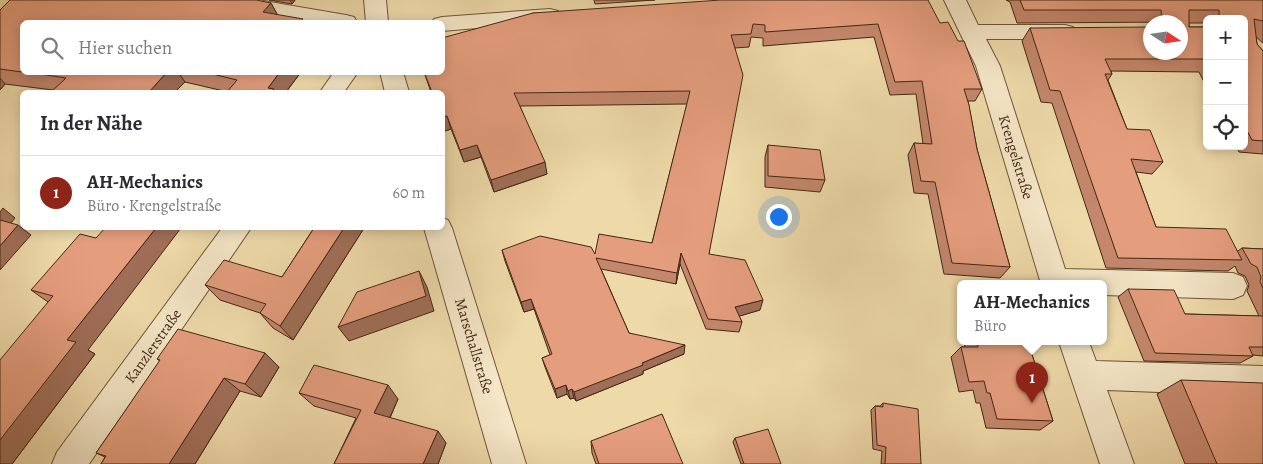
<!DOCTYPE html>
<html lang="de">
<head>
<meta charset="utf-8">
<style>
	body { margin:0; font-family:Alegreya,serif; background:#f7f7f7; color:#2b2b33 }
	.controls { position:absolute; right:15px; top:15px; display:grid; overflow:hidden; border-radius:8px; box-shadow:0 2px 12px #0003 }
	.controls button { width:45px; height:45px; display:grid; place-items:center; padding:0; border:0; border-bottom:1px solid #e1e1e2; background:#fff; color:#2b2b33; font:25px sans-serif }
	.compass { position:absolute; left:1143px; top:15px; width:45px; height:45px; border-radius:50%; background:#fff; box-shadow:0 2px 12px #0003; rotate:102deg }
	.you { position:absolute; left:778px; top:216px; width:18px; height:18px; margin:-12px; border:4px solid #fff; border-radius:50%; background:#1a73e8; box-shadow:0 0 0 8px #1a73e833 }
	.badge { display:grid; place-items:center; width:32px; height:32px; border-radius:50%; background:#8f2418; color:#fff; font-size:16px; font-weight:700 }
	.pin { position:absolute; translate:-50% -41px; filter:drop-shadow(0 1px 2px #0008) }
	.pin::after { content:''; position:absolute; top:26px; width:18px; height:15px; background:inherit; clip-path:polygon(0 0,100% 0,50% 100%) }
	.popup { position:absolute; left:957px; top:280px; width:150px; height:65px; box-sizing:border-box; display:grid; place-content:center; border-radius:8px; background:#fff; filter:drop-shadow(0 1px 4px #0005); font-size:16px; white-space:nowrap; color:#7c7c81 }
	.popup b { font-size:19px; color:#2b2b33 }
	.popup::after { content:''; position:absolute; left:50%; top:100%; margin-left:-10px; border:10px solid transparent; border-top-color:#fff }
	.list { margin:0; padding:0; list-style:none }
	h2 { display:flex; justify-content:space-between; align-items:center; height:65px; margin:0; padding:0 20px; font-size:21px }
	h2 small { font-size:16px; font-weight:400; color:#7c7c81 }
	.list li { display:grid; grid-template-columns:32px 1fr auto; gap:15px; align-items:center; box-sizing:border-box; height:75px; padding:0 20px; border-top:1px solid #e1e1e2 }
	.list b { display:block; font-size:19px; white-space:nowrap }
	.list p { margin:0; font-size:16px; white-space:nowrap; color:#7c7c81 }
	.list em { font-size:16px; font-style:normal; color:#7c7c81 }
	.icon { flex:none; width:28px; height:28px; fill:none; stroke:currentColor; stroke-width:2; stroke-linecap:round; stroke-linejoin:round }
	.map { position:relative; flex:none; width:1263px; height:464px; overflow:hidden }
	.search { position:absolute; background:#fff; box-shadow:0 2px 12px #0003; left:20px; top:20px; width:425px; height:55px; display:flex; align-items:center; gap:12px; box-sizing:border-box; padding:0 18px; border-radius:8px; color:#7c7c81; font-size:19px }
	.panel { position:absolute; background:#fff; box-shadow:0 2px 12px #0003; left:20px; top:90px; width:425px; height:140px; border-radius:8px }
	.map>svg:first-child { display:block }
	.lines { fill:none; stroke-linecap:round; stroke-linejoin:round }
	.minor-casing { stroke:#6e543b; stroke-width:2 }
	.minor { fill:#f4e6c7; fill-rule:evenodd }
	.wall { fill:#c4876c; stroke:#432816 }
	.shaded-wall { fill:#a06e58; stroke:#432816 }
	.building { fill:#e49d7d; stroke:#432816 }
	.labels { text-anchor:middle; stroke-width:4; stroke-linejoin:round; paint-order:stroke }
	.street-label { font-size:15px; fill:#432816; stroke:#f4e6c7 }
</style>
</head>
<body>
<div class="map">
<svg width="1263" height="464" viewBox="0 0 1263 464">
	<rect width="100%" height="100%" fill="#eed9a9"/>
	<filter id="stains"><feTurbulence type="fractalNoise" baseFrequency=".004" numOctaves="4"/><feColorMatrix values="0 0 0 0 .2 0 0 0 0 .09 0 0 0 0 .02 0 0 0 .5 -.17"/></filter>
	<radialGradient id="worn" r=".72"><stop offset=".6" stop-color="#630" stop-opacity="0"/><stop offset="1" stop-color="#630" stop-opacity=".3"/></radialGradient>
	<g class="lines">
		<g class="minor-casing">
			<g id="minor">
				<polygon points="206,0 258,0 346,15 354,17 357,22 307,22 217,7 209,5"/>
				<polygon points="364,0 386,0 388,22 366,22"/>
				<polygon points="944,0 966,0 978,25 1065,25 1073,27 1076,32 1073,37 1065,39 986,39 1000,66 1065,269 1233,273 1243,277 1247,286 1243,295 1233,299 1103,295 1103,284 1041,284 976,66"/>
				<polygon points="550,9 558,11 561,16 558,21 442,31 442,22 432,22 434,19 442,17"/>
				<polygon points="334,72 358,72 344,92 320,92"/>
				<polygon points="380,72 403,72 409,92 385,92"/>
				<polygon points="442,218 448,220 452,228 526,464 492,464 424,228 442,228"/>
				<polygon points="222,228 251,228 89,464 52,464 57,452"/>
				<polygon points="1059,342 1089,342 1096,361 1263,366 1263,396 1107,390 1134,464 1100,464"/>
			</g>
		</g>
		<use href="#minor" class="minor"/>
	</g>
	<g class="wall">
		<polygon points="269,0 295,0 292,4"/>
		<polygon points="594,0 655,0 595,4"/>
		<polygon points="1006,0 1263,0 1263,43 1256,37 1257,44 1263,51 1263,154 1239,152 1236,146 1244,146 1244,19 1207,19 1207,23 1189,23 1189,27 1207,27 1207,88 1199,72 1111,71 1112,74 1108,80 1127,129 1163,162 1152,174 1136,172 1156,227 1238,251 1242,248 1263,249 1263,356 1253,355 1253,356 1240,363 1144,361 1118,297 1128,289 1185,314 1259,316 1247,291 1249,285 1245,276 1238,273 1235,266 1228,271 1106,268 1052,103 1041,102 1022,41 1030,28 1150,52 1180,22 1017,23 1010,2"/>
		<polygon points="271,3 277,15 22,22 22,72 301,72 286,92 227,92 228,92 185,82 53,90 5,84 0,90 0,10"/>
		<polygon points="533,13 940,23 982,89 975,101 968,101 977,149 1010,267 1000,278 944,274 928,194 914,193 908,155 914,143 923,144 916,94 890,95 874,37 763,46 763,38 751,37 749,47 735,48 709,254 760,310 739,316 742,322 739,332 706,329 680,264 676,284 601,269 629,333 684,354 643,371 643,374 576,401 574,398 570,399 567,394 557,398 545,367 542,358 550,355 534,309 524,312 505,261 502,250 595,254 652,243 687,104 520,106 547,174 494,192 481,157 464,162 451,129 445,131 442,124 442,92 431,92 424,72 442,72"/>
		<polygon points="768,145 825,180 820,192 765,187 765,157"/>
		<polygon points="314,228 364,228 293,340 273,328 260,313 220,300 205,285 282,277"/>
		<polygon points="96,238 88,350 95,354 12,464 0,464 48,302 31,290"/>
		<polygon points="964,342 1028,342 1053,421 1040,430 986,428 980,403 976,403 973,390 959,392 951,357 961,347 965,347"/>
		<polygon points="265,353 279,367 261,397 240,391 195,464 101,464 105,457 96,453 160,361 157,359"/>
		<polygon points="1181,380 1263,464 1185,464 1157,394"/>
		<polygon points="299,393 398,399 390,418 446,443 438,464 334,464 356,418 314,406"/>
		<polygon points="883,403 921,464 881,464 882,451 873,449 871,410 875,406 880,406"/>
		<polygon points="735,438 781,464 741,464 733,442"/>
		<polygon points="591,441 683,464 596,464 592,453"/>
	</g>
	<g class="shaded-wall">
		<polygon points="290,0 295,0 292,4"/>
		<polygon points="271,3 280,19 263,12"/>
		<polygon points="167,72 178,72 185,82 175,92 149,92"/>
		<polygon points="280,72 301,72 286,92 271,92 268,88"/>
		<polygon points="0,78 5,84 0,90"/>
		<polygon points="447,116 451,129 445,131 442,123 442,118"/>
		<polygon points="477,145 481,157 464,162 460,150"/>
		<polygon points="545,162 547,174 494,192 491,180"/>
		<polygon points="3,208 15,218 7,228 0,223 0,212"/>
		<polygon points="18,225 31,235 0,270 0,246"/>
		<polygon points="156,228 181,228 88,350 95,354 12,464 0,464 0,440 67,340"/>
		<polygon points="344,228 364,228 293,340 280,326"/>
		<polygon points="681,253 680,264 676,284 677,273"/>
		<polygon points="419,271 427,287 434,311 349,341 338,327"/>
		<polygon points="531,299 534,309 524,312 521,302"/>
		<polygon points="763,300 760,310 733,318 735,307"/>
		<polygon points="685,345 684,354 643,371 643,374 576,401 574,392 642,363"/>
		<polygon points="265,353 279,367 261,397 245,384"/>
		<polygon points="224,378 240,391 195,464 169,464"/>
		<polygon points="388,385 398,399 386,426 374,413"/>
		<polygon points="566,385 567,394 557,398 555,389"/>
		<polygon points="572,389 574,398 570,399 568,391"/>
		<polygon points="438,431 446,443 438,464 423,464"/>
	</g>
	<g class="building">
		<polygon points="10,0 256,0 271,3 263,12 303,19 300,22 22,22 22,72 0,69 0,10"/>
		<polygon points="721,0 928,0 940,23 948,22 958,41 964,41 982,89 964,89 969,105 977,149 1010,267 952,263 935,182 921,181 914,143 932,144 922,81 895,82 878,24 765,32 765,25 753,24 751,34 731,35 743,75 709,254 745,260 763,300 735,307 742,322 708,319 681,253 677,273 596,258 629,333 685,345 642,363 643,365 574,392 572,389 568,391 566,385 555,389 542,358 552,354 531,299 521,302 502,250 540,236 591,247 595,254 599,234 652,243 690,91 514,93 545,162 491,180 477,145 460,150 447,116 442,118 442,92 432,92 424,72 442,72 442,38 533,13"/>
		<polygon points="1020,0 1263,0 1263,21 1254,19 1257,44 1263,51 1263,141 1252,140 1244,125 1244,19 1219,19 1219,10 1189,10 1189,27 1207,27 1207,59 1105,59 1112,74 1105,74 1127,129 1150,130 1163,162 1131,159 1156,227 1226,229 1242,260 1118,258 1060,91 1050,90 1030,28 1150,27 1150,52 1180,52 1180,22 1162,22 1161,10 1024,10"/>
		<polygon points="27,72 167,72 149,92 51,92 66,78"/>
		<polygon points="204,72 280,72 268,88 274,89 271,92 227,92 237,80"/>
		<polygon points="768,145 820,150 825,180 768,176"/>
		<polygon points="0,220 18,225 0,246"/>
		<polygon points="105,228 156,228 67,340 76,342 0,440 0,360 53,296 31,290 80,234 96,238"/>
		<polygon points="314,228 344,228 280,326 260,313 266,304 205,285 224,260 282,277"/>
		<polygon points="1242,248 1263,249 1263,288 1260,282 1261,277 1257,267 1251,264"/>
		<polygon points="419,271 426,296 338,327 357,292"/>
		<polygon points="1128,289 1174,290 1185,314 1263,316 1263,347 1249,347 1253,356 1155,353"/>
		<polygon points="178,329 265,353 245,384 224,378 169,464 101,464 106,456 96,453 160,360 157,359"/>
		<polygon points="977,342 1028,342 1053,421 997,419 990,393 987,393 984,381 969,382 961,347 978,347"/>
		<polygon points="314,365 388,385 374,413 438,431 423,464 334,464 361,410 299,393"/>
		<polygon points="1181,380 1263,383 1263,464 1217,464"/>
		<polygon points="883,403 918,409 921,464 885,464 886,447 877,445 875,406 883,407"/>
		<polygon points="662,414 683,464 599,464 591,441"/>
		<polygon points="768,429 781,464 744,464 735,438"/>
	</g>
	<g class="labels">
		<g class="street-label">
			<text transform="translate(1016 157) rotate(73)" y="5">Krengelstraße</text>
			<text transform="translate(153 346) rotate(-55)" y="5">Kanzlerstraße</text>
			<text transform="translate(474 346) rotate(73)" y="5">Marschallstraße</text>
		</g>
	</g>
	<rect width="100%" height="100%" filter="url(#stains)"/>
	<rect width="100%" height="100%" fill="url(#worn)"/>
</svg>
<div class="controls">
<button>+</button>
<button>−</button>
<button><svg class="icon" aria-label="locate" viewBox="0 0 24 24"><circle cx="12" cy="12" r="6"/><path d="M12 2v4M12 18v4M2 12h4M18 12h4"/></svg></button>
</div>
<svg class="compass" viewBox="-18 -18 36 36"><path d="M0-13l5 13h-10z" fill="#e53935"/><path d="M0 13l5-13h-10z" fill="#7c7c81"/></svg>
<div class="you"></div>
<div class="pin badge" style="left:1032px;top:403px">1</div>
<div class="popup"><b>AH-Mechanics</b>Büro</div>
<div class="search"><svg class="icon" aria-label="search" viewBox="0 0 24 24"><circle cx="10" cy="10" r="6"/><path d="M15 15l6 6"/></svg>Hier suchen</div>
<section class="panel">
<h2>In der Nähe<small></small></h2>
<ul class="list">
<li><span class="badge">1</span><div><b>AH-Mechanics</b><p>Büro · Krengelstraße</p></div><em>60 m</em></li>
</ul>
</section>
</div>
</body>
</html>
